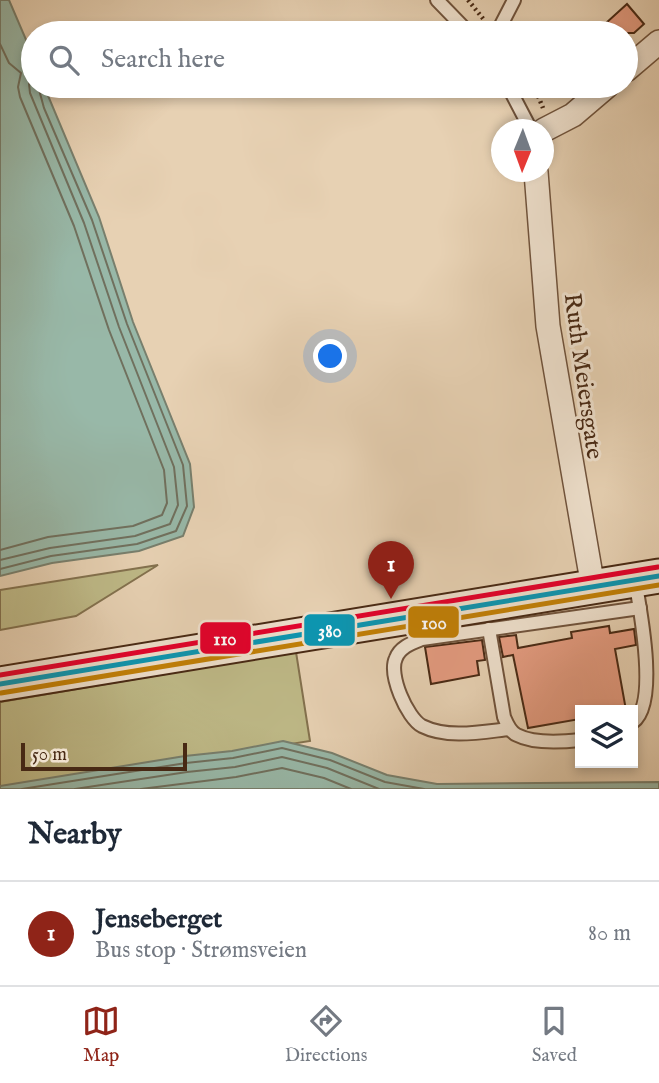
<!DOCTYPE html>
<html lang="en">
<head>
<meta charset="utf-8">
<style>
	body { margin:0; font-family:"IM FELL English",serif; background:#f6f6f7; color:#1f2937 }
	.controls { position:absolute; right:21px; bottom:21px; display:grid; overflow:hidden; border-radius:0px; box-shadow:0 4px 10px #0003 }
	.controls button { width:63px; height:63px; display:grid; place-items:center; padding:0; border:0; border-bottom:2px solid #e0e1e3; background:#fff; color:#1f2937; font:35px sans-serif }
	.compass { position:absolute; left:491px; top:119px; width:63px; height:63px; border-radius:50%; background:#fff; box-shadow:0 4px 10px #0003; rotate:181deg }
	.scale { position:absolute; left:21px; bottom:18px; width:166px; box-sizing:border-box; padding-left:7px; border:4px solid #482914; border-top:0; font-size:19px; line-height:24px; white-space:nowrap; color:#482914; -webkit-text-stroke:5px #efe1ce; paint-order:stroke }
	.you { position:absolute; left:331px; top:357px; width:24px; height:24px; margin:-18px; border:5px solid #fff; border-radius:50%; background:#1a73e8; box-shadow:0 0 0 10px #1a73e833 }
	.badge { display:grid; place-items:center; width:46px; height:46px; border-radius:50%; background:#8f2418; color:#fff; font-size:23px; font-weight:700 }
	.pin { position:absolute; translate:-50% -58px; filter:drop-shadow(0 2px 4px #0008) }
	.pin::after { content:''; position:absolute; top:37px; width:24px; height:21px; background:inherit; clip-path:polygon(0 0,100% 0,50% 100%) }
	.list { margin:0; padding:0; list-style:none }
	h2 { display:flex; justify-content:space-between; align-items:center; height:91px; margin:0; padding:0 28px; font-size:30px }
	h2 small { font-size:23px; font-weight:400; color:#747a83 }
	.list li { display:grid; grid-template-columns:46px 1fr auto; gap:21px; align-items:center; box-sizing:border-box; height:105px; padding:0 28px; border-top:2px solid #e0e1e3 }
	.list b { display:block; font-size:26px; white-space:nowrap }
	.list p { margin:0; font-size:23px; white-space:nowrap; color:#747a83 }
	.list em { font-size:23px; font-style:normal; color:#747a83 }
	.icon { flex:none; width:38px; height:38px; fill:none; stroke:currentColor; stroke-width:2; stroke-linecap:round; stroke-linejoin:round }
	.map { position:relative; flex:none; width:659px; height:789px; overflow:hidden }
	.search { position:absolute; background:#fff; box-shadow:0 4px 10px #0003; left:21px; right:21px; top:21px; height:77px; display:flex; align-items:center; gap:18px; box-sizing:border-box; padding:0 24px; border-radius:38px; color:#747a83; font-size:26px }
	.sheet { height:196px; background:#fff }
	nav { display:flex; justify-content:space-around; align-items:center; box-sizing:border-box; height:98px; border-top:2px solid #e0e1e3; background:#fff; font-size:19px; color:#747a83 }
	nav a { display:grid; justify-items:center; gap:4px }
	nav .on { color:#8f2418 }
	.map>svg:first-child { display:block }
	.green { fill:#beb987; stroke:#83714e; stroke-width:2 }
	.water { fill:#98b8a8; stroke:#787f6d; stroke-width:2 }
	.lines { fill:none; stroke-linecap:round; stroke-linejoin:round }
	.shore { stroke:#70705e; stroke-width:2 }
	.building { fill:#e49b80; stroke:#482914; stroke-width:2 }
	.service-casing { stroke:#70533c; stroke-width:16 }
	.minor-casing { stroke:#70533c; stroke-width:26 }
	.secondary-casing { stroke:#482914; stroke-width:37 }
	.path { stroke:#482914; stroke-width:4.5; stroke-dasharray:2 3.5; stroke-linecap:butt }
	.service { stroke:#efe1ce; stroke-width:12 }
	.minor { stroke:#efe1ce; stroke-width:23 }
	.secondary { stroke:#efe1ce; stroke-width:33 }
	.bus-1-casing { stroke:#efe1ce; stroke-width:10 }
	.bus-2-casing { stroke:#efe1ce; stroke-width:10 }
	.bus-3-casing { stroke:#efe1ce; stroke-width:10 }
	.bus-1 { stroke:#0b96b2; stroke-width:5 }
	.bus-2 { stroke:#c28006; stroke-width:5 }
	.bus-3 { stroke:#e4002b; stroke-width:5 }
	.labels { text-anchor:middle; stroke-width:6; stroke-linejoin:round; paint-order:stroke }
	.street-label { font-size:24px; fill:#482914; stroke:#efe1ce }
	.line-badge { stroke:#efe1ce; stroke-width:2.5 }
	.badge-label { font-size:19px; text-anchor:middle; font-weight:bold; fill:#fff }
</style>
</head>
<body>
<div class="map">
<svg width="659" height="789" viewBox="0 0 659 789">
	<rect width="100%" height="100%" fill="#e7d1b3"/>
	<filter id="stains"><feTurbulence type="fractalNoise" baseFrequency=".00286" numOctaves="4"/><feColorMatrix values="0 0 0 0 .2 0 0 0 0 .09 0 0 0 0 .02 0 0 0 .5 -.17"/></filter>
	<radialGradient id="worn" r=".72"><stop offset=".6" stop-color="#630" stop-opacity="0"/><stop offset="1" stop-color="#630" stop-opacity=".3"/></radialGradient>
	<g class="green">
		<polygon points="158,565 76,616 0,630 0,590"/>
		<polygon points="296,652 310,741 0,789 0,702"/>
	</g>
	<g class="water">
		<polygon points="0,0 9,0 33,56 33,86 44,86 99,217 133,322 190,464 194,507 183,536 139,551 52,563 0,576"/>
		<polygon points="283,741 332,753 387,775 437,784 659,782 659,789 0,789 0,786 185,756 232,751"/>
	</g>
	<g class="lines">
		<g class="shore">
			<polyline points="0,44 9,63 21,73 18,87 20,97 74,226 109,330 164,470 167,503 162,515 133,526 48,537 0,550"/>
			<polyline points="0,560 50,548 135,536 170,524 178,505 174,467 119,327 84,223 30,93 29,84 33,76"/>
			<polyline points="0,569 51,556 137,544 176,531 187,506 183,465 127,324 92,220 44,108 38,86"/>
			<polyline points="22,789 186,763 233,758 282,748 330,760 385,782 424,789"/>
			<polyline points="75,789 187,772 235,767 282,757 327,768 379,789"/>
			<polyline points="141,789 236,777 282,768 324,778 351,789"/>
		</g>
	</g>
	<g class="building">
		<polygon points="627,4 644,24 634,33 615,33 606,23"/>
		<polygon points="609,626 610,633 634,629 636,645 615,649 626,710 580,710 580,719 528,728 513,655 503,657 499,637 516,635 518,648 572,638 571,632"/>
		<polygon points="482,640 485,660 477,661 479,675 431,684 425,647"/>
	</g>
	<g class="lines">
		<g class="service-casing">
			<g id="service">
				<polyline points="437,0 469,33"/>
				<polyline points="497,33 514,0"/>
				<polyline points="508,86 531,130"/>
				<path d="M489,629L504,717C507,724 510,732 517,735C534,744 562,742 580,740"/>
				<path d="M633,722C659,704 640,609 635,580"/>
				<path d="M509,729C482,732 448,739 422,726C407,718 388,674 396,658C400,647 412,643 422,639L640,608"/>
			</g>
		</g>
		<g class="minor-casing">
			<g id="minor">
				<polyline points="626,70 659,42"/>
				<polyline points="544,130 573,115 607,86"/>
				<polyline points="536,172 548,326 593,587"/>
			</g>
		</g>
		<g class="secondary-casing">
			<polyline id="secondary" points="0,684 659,576"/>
		</g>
		<g class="path">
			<polyline points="468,0 485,21"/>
			<polyline points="534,86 543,108"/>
		</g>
		<use href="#service" class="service"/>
		<use href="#minor" class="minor"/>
		<use href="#secondary" class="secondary"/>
		<g class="bus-1-casing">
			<polyline id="bus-1" points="0,684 659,576"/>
		</g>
		<g class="bus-2-casing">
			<polyline id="bus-2" points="1,693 659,585"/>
		</g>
		<g class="bus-3-casing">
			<polyline id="bus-3" points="0,675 658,567"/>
		</g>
		<use href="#bus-1" class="bus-1"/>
		<use href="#bus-2" class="bus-2"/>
		<use href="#bus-3" class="bus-3"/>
	</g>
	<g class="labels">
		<g class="street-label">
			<text transform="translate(584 376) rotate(82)" y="8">Ruth Meiersgate</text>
		</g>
	</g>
	<g class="line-badge">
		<rect x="407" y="605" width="53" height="34" rx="7" fill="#c28006"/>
		<rect x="303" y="613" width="53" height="34" rx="7" fill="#0b96b2"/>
		<rect x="199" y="621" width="53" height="34" rx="7" fill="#e4002b"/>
	</g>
	<g class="badge-label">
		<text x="434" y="629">100</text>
		<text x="330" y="637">380</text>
		<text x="225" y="645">110</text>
	</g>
	<rect width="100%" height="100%" filter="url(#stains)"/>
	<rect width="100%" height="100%" fill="url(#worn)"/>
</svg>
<div class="controls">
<button><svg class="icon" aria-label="layers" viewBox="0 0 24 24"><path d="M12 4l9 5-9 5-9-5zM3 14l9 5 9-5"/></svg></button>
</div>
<svg class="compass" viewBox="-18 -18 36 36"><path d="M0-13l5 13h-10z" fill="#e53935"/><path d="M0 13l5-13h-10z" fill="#747a83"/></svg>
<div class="scale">50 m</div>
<div class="you"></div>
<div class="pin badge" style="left:391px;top:599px">1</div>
<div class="search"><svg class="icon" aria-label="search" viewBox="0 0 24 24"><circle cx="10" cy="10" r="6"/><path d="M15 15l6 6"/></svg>Search here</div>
</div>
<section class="sheet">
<h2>Nearby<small></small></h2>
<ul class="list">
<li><span class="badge">1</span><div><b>Jenseberget</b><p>Bus stop · Strømsveien</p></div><em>80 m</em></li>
</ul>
</section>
<nav>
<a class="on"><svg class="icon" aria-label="map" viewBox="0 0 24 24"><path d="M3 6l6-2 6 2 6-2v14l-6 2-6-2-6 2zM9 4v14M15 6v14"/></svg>Map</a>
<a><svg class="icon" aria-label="directions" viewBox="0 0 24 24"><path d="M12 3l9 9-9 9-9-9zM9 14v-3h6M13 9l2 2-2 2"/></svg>Directions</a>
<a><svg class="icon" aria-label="saved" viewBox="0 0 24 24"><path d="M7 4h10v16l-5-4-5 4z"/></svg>Saved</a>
</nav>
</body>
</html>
